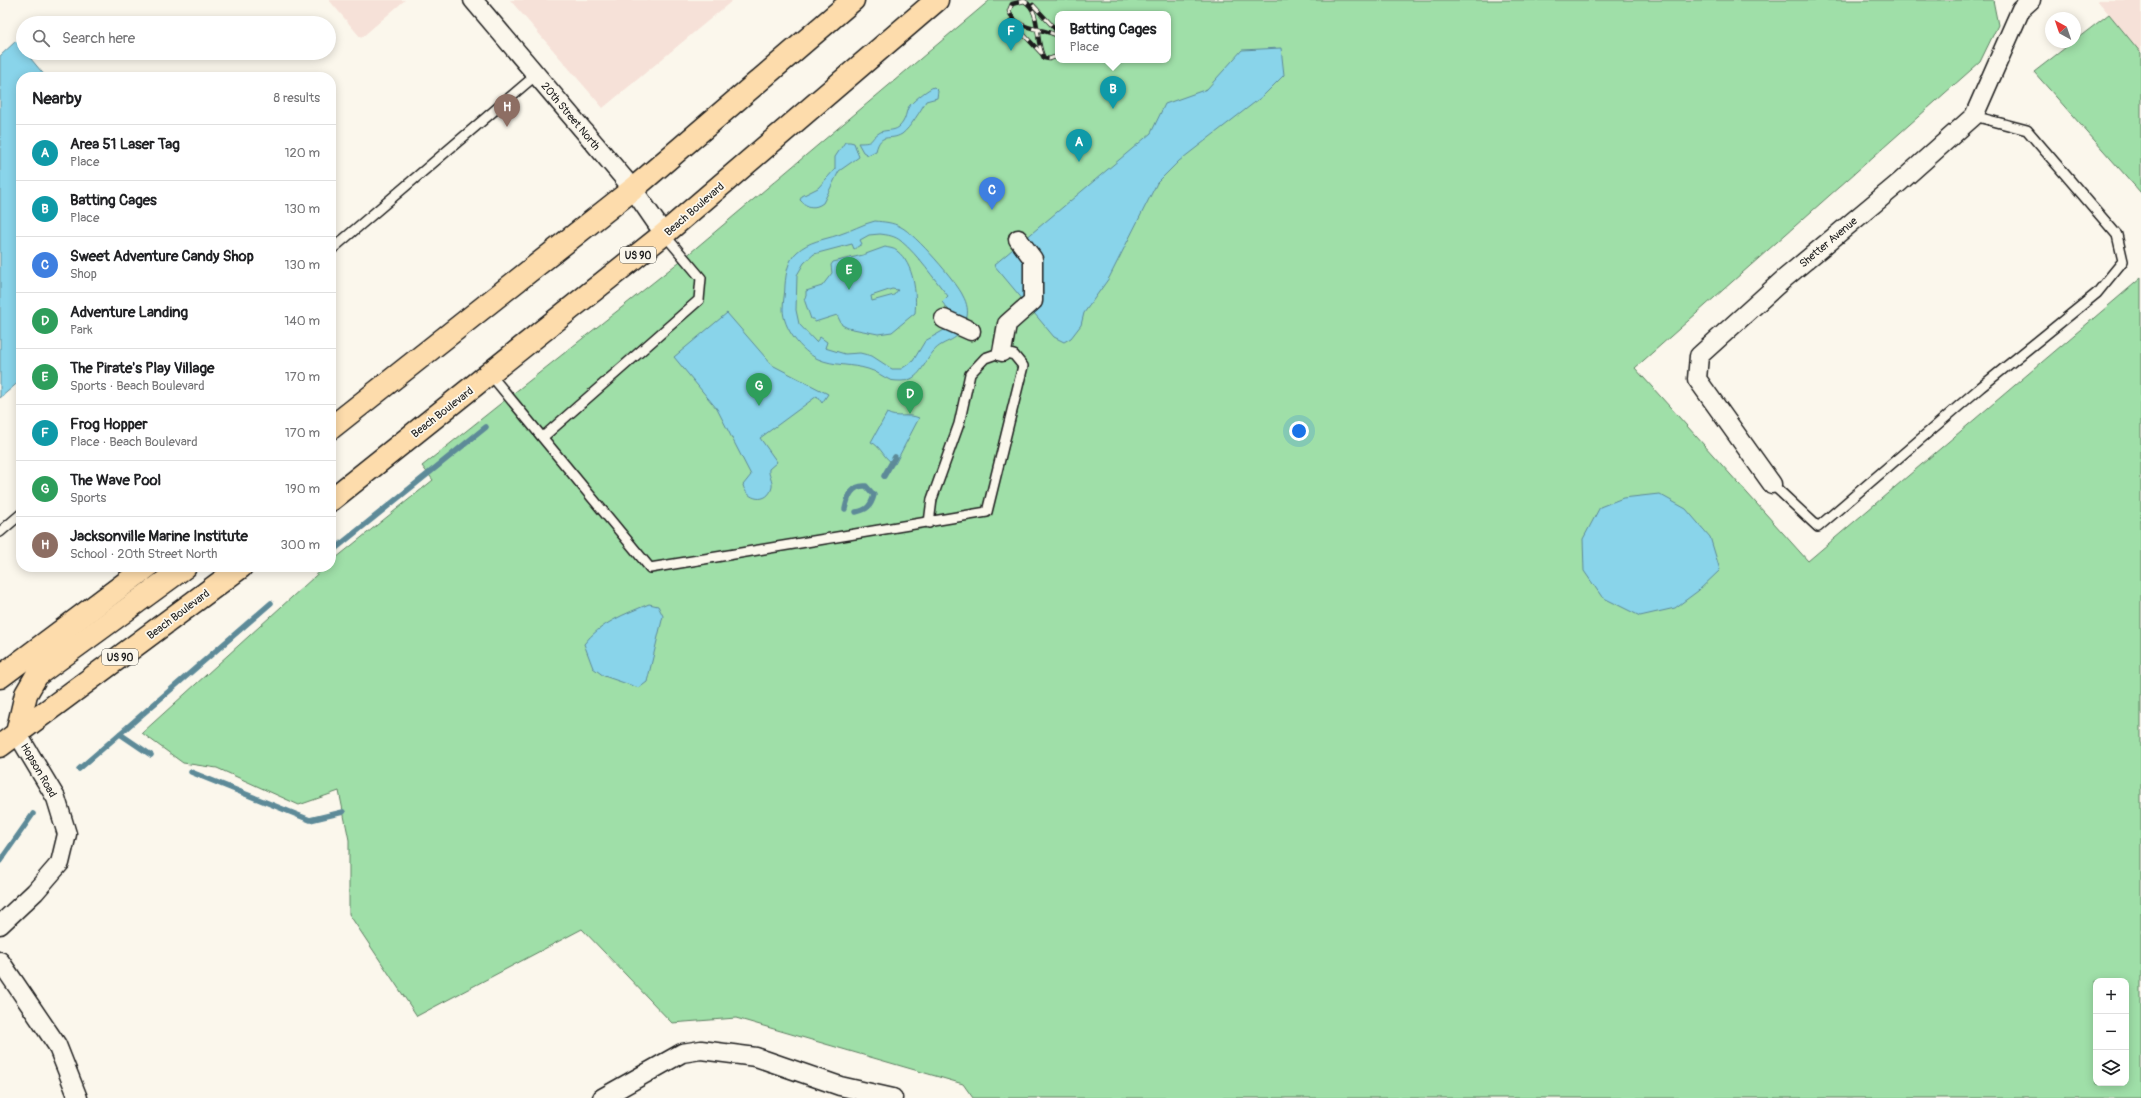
<!DOCTYPE html>
<html lang="en">
<head>
<meta charset="utf-8">
<style>
	body { margin:0; font-family:Pangolin,sans-serif; background:#f2f2f2; color:#202124 }
	.controls { position:absolute; right:12px; bottom:12px; display:grid; overflow:hidden; border-radius:8px; box-shadow:0 2px 10px #0003 }
	.controls button { width:36px; height:36px; display:grid; place-items:center; padding:0; border:0; border-bottom:1px solid #e0e0e0; background:#fff; color:#202124; font:20px sans-serif }
	.compass { position:absolute; left:2045px; top:12px; width:36px; height:36px; border-radius:50%; background:#fff; box-shadow:0 2px 10px #0003; rotate:320deg }
	.you { position:absolute; left:1299px; top:431px; width:14px; height:14px; margin:-10px; border:3px solid #fff; border-radius:50%; background:#1a73e8; box-shadow:0 0 0 6px #1a73e833 }
	.badge { display:grid; place-items:center; width:26px; height:26px; border-radius:50%; background:#1c1c1c; color:#fff; font-size:13px; font-weight:700 }
	.pin { position:absolute; translate:-50% -33px; filter:drop-shadow(0 1px 2px #0008) }
	.pin::after { content:''; position:absolute; top:21px; width:14px; height:12px; background:inherit; clip-path:polygon(0 0,100% 0,50% 100%) }
	.popup { position:absolute; left:1055px; top:11px; width:116px; height:52px; box-sizing:border-box; display:grid; place-content:center; border-radius:8px; background:#fff; filter:drop-shadow(0 1px 3px #0005); font-size:13px; white-space:nowrap; color:#757577 }
	.popup b { font-size:15px; color:#202124 }
	.popup::after { content:''; position:absolute; left:50%; top:100%; margin-left:-8px; border:8px solid transparent; border-top-color:#fff }
	.list { margin:0; padding:0; list-style:none }
	h2 { display:flex; justify-content:space-between; align-items:center; height:52px; margin:0; padding:0 16px; font-size:17px }
	h2 small { font-size:13px; font-weight:400; color:#757577 }
	.list li { display:grid; grid-template-columns:26px 1fr auto; gap:12px; align-items:center; box-sizing:border-box; height:56px; padding:0 16px; border-top:1px solid #e0e0e0 }
	.list b { display:block; font-size:15px; white-space:nowrap }
	.list p { margin:0; font-size:13px; white-space:nowrap; color:#757577 }
	.list em { font-size:13px; font-style:normal; color:#757577 }
	.icon { flex:none; width:22px; height:22px; fill:none; stroke:currentColor; stroke-width:2; stroke-linecap:round; stroke-linejoin:round }
	.map { position:relative; flex:none; width:2141px; height:1098px; overflow:hidden }
	.search { position:absolute; background:#fff; box-shadow:0 2px 10px #0003; left:16px; top:16px; width:320px; height:44px; display:flex; align-items:center; gap:10px; box-sizing:border-box; padding:0 14px; border-radius:22px; color:#757577; font-size:15px }
	.panel { position:absolute; background:#fff; box-shadow:0 2px 10px #0003; left:16px; top:72px; width:320px; height:500px; border-radius:16px }
	.map>svg:first-child { display:block }
	.built { fill:#f6e1d8 }
	.green { fill:#9fdfa8; stroke:#5e7e62; fill-rule:evenodd }
	.water { fill:#89d4ea; stroke:#5d8a98; fill-rule:evenodd }
	.lines { fill:none; stroke-linecap:round; stroke-linejoin:round }
	.stream { stroke:#5d8a98; stroke-width:5.5 }
	.lane-casing { stroke:#1c1c1c; stroke-width:12 }
	.street-casing { stroke:#1c1c1c; stroke-width:21 }
	.highway-casing { stroke:#1c1c1c; stroke-width:25 }
	.lane { stroke:#fbf7ec; stroke-width:9 }
	.street { stroke:#fbf7ec; stroke-width:18 }
	.highway { stroke:#fddcac; stroke-width:22 }
	.rail-casing { stroke:#1c1c1c; stroke-width:4.5 }
	.rail { stroke:#fbf7ec; stroke-width:3; stroke-dasharray:9; stroke-linecap:butt }
	.labels { text-anchor:middle; stroke-width:3.5; stroke-linejoin:round; paint-order:stroke }
	.shield { fill:#fbf7ec; stroke:#5f5e5a; stroke-width:1 }
	.shield-label { font-size:10px; font-weight:bold; fill:#1c1c1c }
	.street-label { font-size:11px; fill:#1c1c1c; stroke:#fbf7ec }
</style>
</head>
<body>
<div class="map">
<svg width="2141" height="1098" viewBox="0 0 2141 1098">
	<rect width="100%" height="100%" fill="#fbf7ec"/>
	<filter id="ink" filterUnits="userSpaceOnUse"><feTurbulence type="fractalNoise" baseFrequency=".025" numOctaves="2"/><feDisplacementMap in="SourceGraphic" scale="8" xChannelSelector="R" yChannelSelector="G"/><feConvolveMatrix kernelMatrix="1 2 1 2 8 2 1 2 1" color-interpolation-filters="sRGB"/></filter>
	<g filter="url(#ink)">
		<g class="built">
			<polygon points="329,0 405,0 361,38"/>
			<polygon points="510,0 733,0 603,108"/>
			<polygon points="2097,0 2141,0 2141,53 2109,14"/>
		</g>
		<g class="green">
			<path d="M990,0H1993L1998,25L1980,62L1635,368L1808,561L2141,278V1098H973L963,1084L736,1018L672,1023L582,929L417,1016L349,914V840L339,791L299,805L217,768L183,763L142,733L324,568L331,567V562L433,480L422,466L684,258ZM1058,14H1168V60H1058ZM2096,981H2126V1083H2096Z"/>
			<polygon points="2109,14 2141,53 2141,193 2034,72"/>
		</g>
		<g class="water">
			<polygon points="16,41 23,49 23,53 26,53 46,77 21,77 21,380 0,398 0,56"/>
			<polygon points="1281,48 1284,75 1263,96 1179,161 1157,183 1109,278 1084,313 1081,325 1071,338 1064,342 1054,337 994,265 1151,133 1165,104 1207,89 1242,50"/>
			<path d="M934,87L938,91L937,98L926,101C921,110 910,128 902,134C889,142 881,131 876,151L868,155L863,152L858,143C876,143 868,140 879,133C884,129 893,132 899,127C906,120 905,115 908,108C910,103 929,88 934,87Z"/>
			<path d="M850,142L854,143L859,157L839,171L823,203C815,209 807,208 800,200L802,196L818,188L835,169V157L845,142Z"/>
			<path d="M875,221C884,222 892,222 901,227C915,234 957,282 963,296C967,303 969,312 966,320C960,344 944,338 933,352C923,364 920,380 902,381C898,381 894,381 890,380C883,377 876,371 868,369C852,364 834,366 818,359C801,351 783,328 783,309C783,301 785,293 785,285C786,273 788,260 797,252C809,241 823,240 838,235C851,231 862,224 875,221ZM880,234C888,235 895,236 901,241C919,256 933,278 948,296L942,302L952,314L946,329L925,341L913,361L901,369H892L872,356L860,353L845,354L825,348L827,342L820,337L816,342L799,324L796,310L797,275L804,263L814,254L852,244L854,249L862,244L860,240L869,235Z"/>
			<path d="M885,247C888,248 894,248 897,251C914,264 917,294 915,313L892,332L878,334L848,328L842,325L837,315L815,322L814,319H811L804,299L806,296V291L822,286L832,273L831,265L833,262L863,255ZM892,289L898,290L894,295L872,301L871,296Z"/>
			<path d="M727,313L772,365L828,394L822,403L817,396L760,438L777,462L769,469C768,475 773,481 772,487C768,505 746,500 743,485L751,475L717,409L674,357Z"/>
			<path d="M887,413C897,419 908,413 919,418L895,464C884,460 882,447 871,442Z"/>
			<polygon points="1659,494 1686,509 1710,537 1720,570 1698,591 1675,608 1640,616 1602,597 1584,571 1583,539 1600,507 1623,498"/>
			<path d="M649,604L658,606L663,616L647,682L639,688L604,676L593,668L584,644C600,623 625,614 649,604Z"/>
		</g>
		<g class="lines">
			<g class="stream">
				<polyline points="884,476 895,457"/>
				<path d="M845,509C848,496 852,485 866,486L874,495C871,506 867,510 856,512"/>
				<polyline points="331,552 486,427"/>
				<polyline points="120,734 151,755"/>
				<polyline points="79,769 271,603"/>
				<polyline points="191,772 310,820 343,812"/>
				<polyline points="0,861 33,814"/>
			</g>
			<g class="lane-casing">
				<g id="lane">
					<polyline points="331,250 536,75"/>
					<polyline points="490,374 650,568 987,512 1023,366 1014,355 1002,352 985,358 970,374 959,424 932,499 929,523"/>
					<polyline points="543,437 699,300 701,278 664,234"/>
					<polyline points="1772,484 1818,527 1981,387 2097,293 2123,261 2117,235 2027,130 1974,116"/>
					<polyline points="0,532 21,514"/>
				</g>
			</g>
			<g class="street-casing">
				<g id="street">
					<polyline points="473,0 633,189 664,234"/>
					<polyline points="944,319 971,331"/>
					<polyline points="1002,352 1007,324 1033,301 1033,259 1018,239"/>
					<polyline points="1772,484 1697,379 1699,356 1785,278 1900,182 1974,116 2021,9 2031,0"/>
					<polyline points="0,925 35,892 60,863 67,834 56,798 17,733"/>
					<polyline points="0,961 57,1045 78,1098"/>
					<polyline points="602,1098 682,1053 701,1050 756,1057 840,1086 893,1098"/>
				</g>
			</g>
			<g class="highway-casing">
				<g id="highway">
					<polyline points="331,428 633,189 853,0"/>
					<polyline points="331,500 664,234 937,0"/>
					<polyline points="0,677 147,567"/>
					<polyline points="17,733 26,694 37,675 185,567"/>
					<polyline points="0,746 241,567"/>
				</g>
			</g>
			<use href="#lane" class="lane"/>
			<use href="#street" class="street"/>
			<use href="#highway" class="highway"/>
			<g class="rail-casing">
				<g id="rail">
					<polyline points="1033,5 1058,32"/>
					<polyline points="1011,21 1041,53"/>
					<path d="M1058,36C1042,27 1016,31 1009,11L1012,4L1024,1C1042,11 1034,41 1044,58L1049,59L1058,56"/>
				</g>
			</g>
			<use href="#rail" class="rail"/>
		</g>
	</g>
	<g class="labels">
		<g class="shield">
			<rect x="620" y="247" width="36" height="16" rx="3"/>
			<rect x="102" y="649" width="36" height="16" rx="3"/>
		</g>
		<g class="shield-label">
			<text x="638" y="259">US 90</text>
			<text x="120" y="661">US 90</text>
		</g>
		<g class="street-label">
			<text transform="translate(571 116) rotate(50)" y="4">20th Street North</text>
			<text transform="translate(694 209) rotate(-41)" y="4">Beach Boulevard</text>
			<text transform="translate(1828 242) rotate(-40)" y="4">Shetter Avenue</text>
			<text transform="translate(442 412) rotate(-38)" y="4">Beach Boulevard</text>
			<text transform="translate(178 614) rotate(-37)" y="4">Beach Boulevard</text>
			<text transform="translate(39 770) rotate(60)" y="4">Hopson Road</text>
		</g>
	</g>
</svg>
<div class="controls">
<button>+</button>
<button>−</button>
<button><svg class="icon" aria-label="layers" viewBox="0 0 24 24"><path d="M12 4l9 5-9 5-9-5zM3 14l9 5 9-5"/></svg></button>
</div>
<svg class="compass" viewBox="-18 -18 36 36"><path d="M0-13l5 13h-10z" fill="#e53935"/><path d="M0 13l5-13h-10z" fill="#757577"/></svg>
<div class="you"></div>
<div class="pin badge" style="left:1079px;top:162px;background:#0f9aa8">A</div>
<div class="pin badge" style="left:1113px;top:109px;background:#0f9aa8">B</div>
<div class="popup"><b>Batting Cages</b>Place</div>
<div class="pin badge" style="left:992px;top:210px;background:#3f7fe0">C</div>
<div class="pin badge" style="left:910px;top:414px;background:#2e9e5b">D</div>
<div class="pin badge" style="left:849px;top:290px;background:#2e9e5b">E</div>
<div class="pin badge" style="left:1011px;top:51px;background:#0f9aa8">F</div>
<div class="pin badge" style="left:759px;top:406px;background:#2e9e5b">G</div>
<div class="pin badge" style="left:507px;top:127px;background:#8d6e63">H</div>
<div class="search"><svg class="icon" aria-label="search" viewBox="0 0 24 24"><circle cx="10" cy="10" r="6"/><path d="M15 15l6 6"/></svg>Search here</div>
<section class="panel">
<h2>Nearby<small>8 results</small></h2>
<ul class="list">
<li><span class="badge" style="background:#0f9aa8">A</span><div><b>Area 51 Laser Tag</b><p>Place</p></div><em>120 m</em></li>
<li><span class="badge" style="background:#0f9aa8">B</span><div><b>Batting Cages</b><p>Place</p></div><em>130 m</em></li>
<li><span class="badge" style="background:#3f7fe0">C</span><div><b>Sweet Adventure Candy Shop</b><p>Shop</p></div><em>130 m</em></li>
<li><span class="badge" style="background:#2e9e5b">D</span><div><b>Adventure Landing</b><p>Park</p></div><em>140 m</em></li>
<li><span class="badge" style="background:#2e9e5b">E</span><div><b>The Pirate's Play Village</b><p>Sports · Beach Boulevard</p></div><em>170 m</em></li>
<li><span class="badge" style="background:#0f9aa8">F</span><div><b>Frog Hopper</b><p>Place · Beach Boulevard</p></div><em>170 m</em></li>
<li><span class="badge" style="background:#2e9e5b">G</span><div><b>The Wave Pool</b><p>Sports</p></div><em>190 m</em></li>
<li><span class="badge" style="background:#8d6e63">H</span><div><b>Jacksonville Marine Institute</b><p>School · 20th Street North</p></div><em>300 m</em></li>
</ul>
</section>
</div>
</body>
</html>
